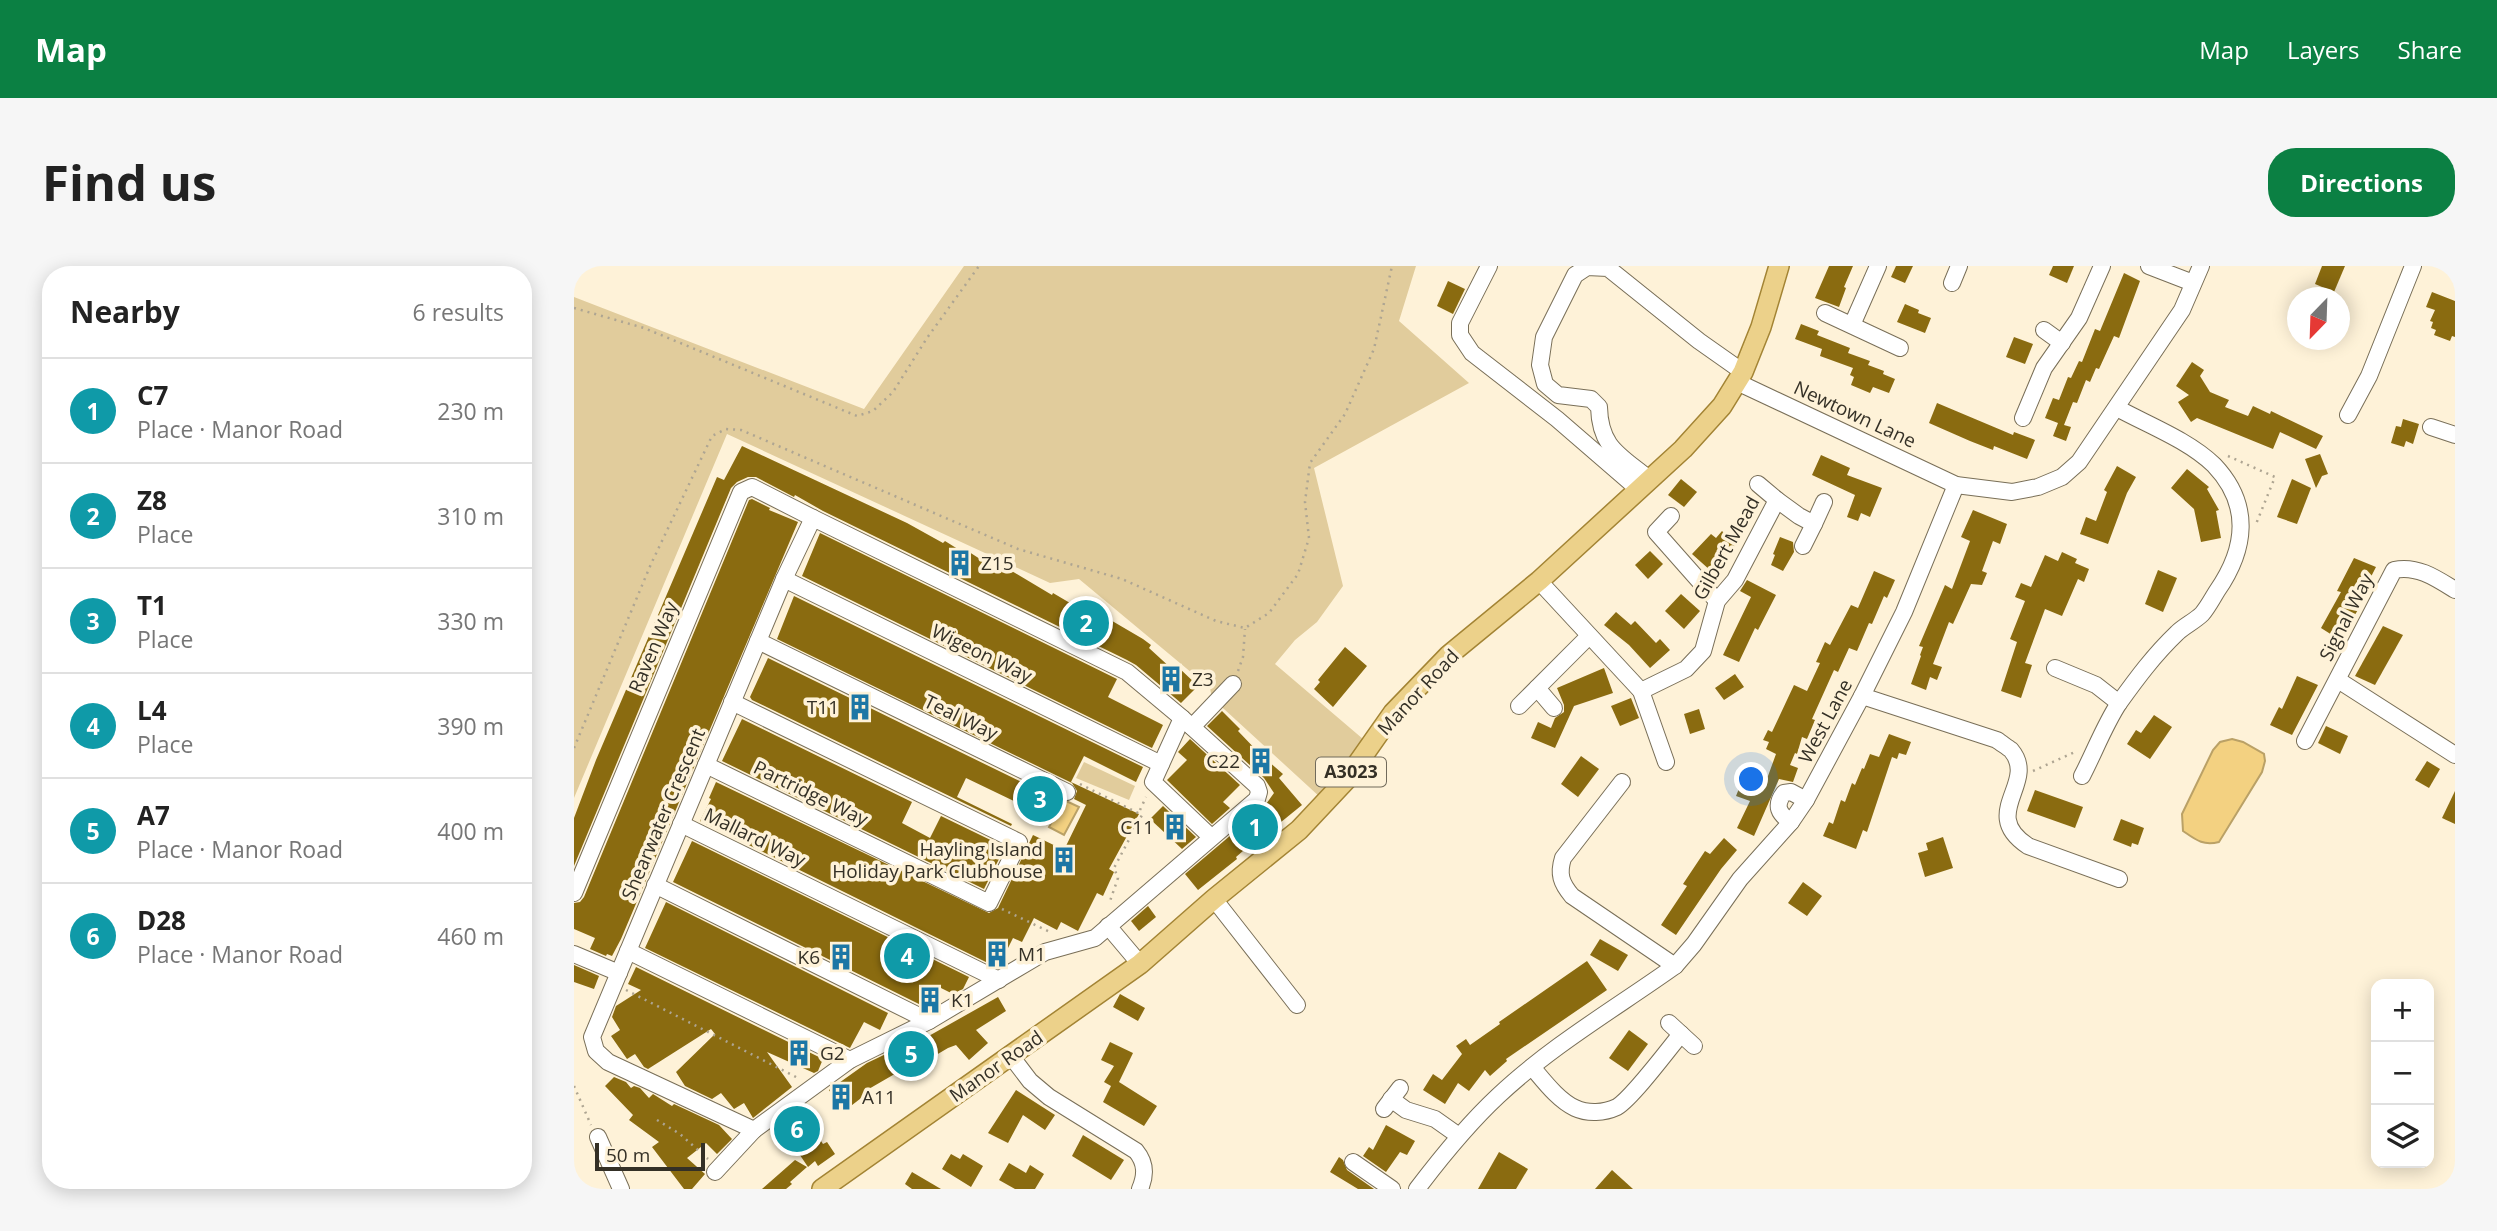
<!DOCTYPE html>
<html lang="en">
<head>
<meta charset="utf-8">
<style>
	body { margin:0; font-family:"Open Sans",sans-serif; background:#f6f6f6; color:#222 }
	.controls { position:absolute; right:21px; bottom:21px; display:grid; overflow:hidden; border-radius:14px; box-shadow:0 4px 18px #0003 }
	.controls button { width:63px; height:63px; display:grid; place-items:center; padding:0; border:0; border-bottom:2px solid #e0e0e0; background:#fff; color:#222; font:35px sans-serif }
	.compass { position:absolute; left:1713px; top:21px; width:63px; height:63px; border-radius:50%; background:#fff; box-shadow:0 4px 18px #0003; rotate:203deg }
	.scale { position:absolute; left:21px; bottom:18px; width:110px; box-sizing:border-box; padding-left:7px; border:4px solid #343026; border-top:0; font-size:19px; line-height:24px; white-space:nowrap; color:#343026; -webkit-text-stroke:5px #fef2d8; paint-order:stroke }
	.you { position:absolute; left:1178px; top:514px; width:24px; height:24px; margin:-18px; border:5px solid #fff; border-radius:50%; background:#1a73e8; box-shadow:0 0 0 10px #1a73e833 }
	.badge { display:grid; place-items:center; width:46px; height:46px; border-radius:50%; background:#0b8043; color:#fff; font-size:23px; font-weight:700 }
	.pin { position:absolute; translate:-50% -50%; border:4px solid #fff; box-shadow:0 2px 7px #0006 }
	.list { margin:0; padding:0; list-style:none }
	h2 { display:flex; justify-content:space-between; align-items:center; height:91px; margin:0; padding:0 28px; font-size:30px }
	h2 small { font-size:23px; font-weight:400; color:#767676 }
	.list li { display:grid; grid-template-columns:46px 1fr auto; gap:21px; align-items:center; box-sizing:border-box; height:105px; padding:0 28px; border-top:2px solid #e0e0e0 }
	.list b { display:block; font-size:26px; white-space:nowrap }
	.list p { margin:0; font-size:23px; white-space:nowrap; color:#767676 }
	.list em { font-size:23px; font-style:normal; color:#767676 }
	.icon { flex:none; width:38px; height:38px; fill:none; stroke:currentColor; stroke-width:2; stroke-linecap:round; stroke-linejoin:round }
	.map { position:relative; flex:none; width:1881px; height:923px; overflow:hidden; border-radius:28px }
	header { display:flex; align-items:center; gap:42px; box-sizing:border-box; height:98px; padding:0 35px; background:#0b8043; color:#fff }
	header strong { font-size:33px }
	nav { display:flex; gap:38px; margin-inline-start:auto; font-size:24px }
	.intro { display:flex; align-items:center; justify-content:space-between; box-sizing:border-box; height:168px; padding:0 42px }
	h1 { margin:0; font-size:49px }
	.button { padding:18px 32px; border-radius:28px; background:#0b8043; color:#fff; font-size:24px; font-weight:700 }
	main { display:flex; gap:42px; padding:0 42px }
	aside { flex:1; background:#fff; border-radius:28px; box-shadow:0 4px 18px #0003 }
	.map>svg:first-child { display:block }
	.green { fill:#e1cc9c }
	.water { fill:#f3d181; stroke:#baa166; stroke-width:2 }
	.building { fill:#8a6b10 }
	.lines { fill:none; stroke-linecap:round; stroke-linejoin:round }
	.minor-casing { stroke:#796f58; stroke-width:18 }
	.major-casing { stroke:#a38434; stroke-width:22 }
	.path { stroke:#aea592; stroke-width:2.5; stroke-dasharray:2 5; stroke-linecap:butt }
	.minor { stroke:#fff; stroke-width:16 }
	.major { stroke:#ecd18a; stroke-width:19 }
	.labels { text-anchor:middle; stroke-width:7; stroke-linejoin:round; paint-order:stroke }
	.shield { fill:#fef2d8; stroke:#716a5b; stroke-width:2 }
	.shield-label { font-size:18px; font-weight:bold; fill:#343026 }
	.street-label { font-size:19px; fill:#343026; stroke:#fef2d8 }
	.poi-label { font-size:19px; fill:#343026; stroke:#fef2d8; text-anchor:start }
</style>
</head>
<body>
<header>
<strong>Map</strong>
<nav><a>Map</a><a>Layers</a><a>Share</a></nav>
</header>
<div class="intro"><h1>Find us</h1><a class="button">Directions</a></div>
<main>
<aside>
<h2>Nearby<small>6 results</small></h2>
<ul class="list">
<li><span class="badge" style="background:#0f9aa8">1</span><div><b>C7</b><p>Place · Manor Road</p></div><em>230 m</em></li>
<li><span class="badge" style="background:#0f9aa8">2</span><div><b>Z8</b><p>Place</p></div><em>310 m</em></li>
<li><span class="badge" style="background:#0f9aa8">3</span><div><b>T1</b><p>Place</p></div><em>330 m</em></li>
<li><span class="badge" style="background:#0f9aa8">4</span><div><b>L4</b><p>Place</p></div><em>390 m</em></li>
<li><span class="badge" style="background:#0f9aa8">5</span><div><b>A7</b><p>Place · Manor Road</p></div><em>400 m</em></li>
<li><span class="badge" style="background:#0f9aa8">6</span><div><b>D28</b><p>Place · Manor Road</p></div><em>460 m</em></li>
</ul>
</aside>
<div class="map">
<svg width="1881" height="923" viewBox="0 0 1881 923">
	<rect width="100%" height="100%" fill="#fef2d8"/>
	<g class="green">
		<polygon points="390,0 842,0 825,55 895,117 740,202 769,320 743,356 721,374 701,398 789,473 747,532 638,432 636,422 505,313 476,317 153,168 0,532 0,31 290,143"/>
		<polygon points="510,496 561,520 555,534 502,512"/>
	</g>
	<g class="water">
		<path d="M1658,473L1669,476L1690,488L1691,495L1688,506L1645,576C1629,580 1622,574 1609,565L1608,548L1639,484L1646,476Z"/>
		<polygon points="490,534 505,541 490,569 475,561"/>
	</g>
	<g class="building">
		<polygon points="1255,0 1279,0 1270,21 1272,22 1265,41 1241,32"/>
		<polygon points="1322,0 1339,0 1331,17 1317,11"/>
		<polygon points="1479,0 1500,0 1493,17 1475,9"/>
		<polygon points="1748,0 1771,0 1760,26 1741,18"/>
		<polygon points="1550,7 1566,15 1545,72 1540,70 1525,103 1522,102 1516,116 1512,114 1503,137 1499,136 1490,159 1497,161 1492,175 1479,170 1484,157 1471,152 1479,132 1485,134 1494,111 1497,112 1505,95 1508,96 1521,63 1526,65"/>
		<polygon points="874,15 891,23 879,48 863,40"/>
		<polygon points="1858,26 1881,35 1881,71 1878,70 1876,75 1860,69 1862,64 1857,62 1859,56 1856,55 1861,44 1852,41"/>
		<polygon points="1331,38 1345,44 1344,47 1357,52 1351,67 1323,56"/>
		<polygon points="1227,58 1245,65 1243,69 1276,82 1274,87 1296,95 1294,99 1310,105 1309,108 1321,113 1315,127 1299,121 1296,127 1277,119 1280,111 1276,109 1279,102 1246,90 1248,83 1221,73"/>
		<polygon points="1440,71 1459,78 1451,98 1432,91"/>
		<polygon points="1618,96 1630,104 1626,110 1636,126 1655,134 1651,141 1674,150 1679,140 1696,148 1697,145 1749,170 1742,183 1706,166 1699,183 1623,152 1617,156 1604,136 1615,129 1602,120"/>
		<polygon points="1363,137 1439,169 1440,166 1461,174 1453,193 1420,180 1419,184 1396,175 1355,157"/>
		<polygon points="1829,153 1845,158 1839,178 1832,175 1830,181 1817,177 1822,160 1827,161"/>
		<polygon points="168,180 333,257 369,277 371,275 387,285 389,282 423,304 426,298 478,329 479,327 496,337 497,335 514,346 516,342 569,373 577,379 575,382 599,404 603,400 624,420 607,437 562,399 553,394 249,245 221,229 220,231 182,211 174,211 163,216 157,222 0,600 0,552 22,494 143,211 150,214"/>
		<polygon points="1746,188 1754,208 1748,210 1742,222 1731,193"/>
		<polygon points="1247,189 1276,202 1273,209 1308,222 1296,251 1287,247 1284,255 1273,251 1281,229 1238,209"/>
		<polygon points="1543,200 1562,211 1553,227 1534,278 1506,268 1512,251 1522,255 1533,226 1530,224"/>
		<polygon points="1613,203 1635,221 1633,223 1645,244 1642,245 1647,272 1627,276 1620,243 1597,222"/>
		<polygon points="1107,213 1123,226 1110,241 1094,229"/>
		<polygon points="1718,213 1737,222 1723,258 1703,251"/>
		<polygon points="178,233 196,242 195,244 224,256 47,673 38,690 33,688 32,690 16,683 21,672 0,663 0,637 6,636 10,631 175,234"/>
		<polygon points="1399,244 1433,258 1426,278 1419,275 1408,305 1413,307 1408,319 1397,318 1379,358 1375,356 1359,398 1368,401 1363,414 1356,411 1352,424 1337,418 1347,390 1346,389 1349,381 1345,380 1371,319 1378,323 1396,275 1387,271"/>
		<polygon points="1148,265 1162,279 1137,305 1118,288 1137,268 1142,272"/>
		<polygon points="246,267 543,413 534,431 589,459 578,482 228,310"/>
		<polygon points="1206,271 1219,276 1220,286 1209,305 1197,299 1201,289 1199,288"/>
		<polygon points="1076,285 1089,298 1074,313 1061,299"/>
		<polygon points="1488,286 1503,293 1501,297 1515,303 1510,316 1504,313 1488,350 1471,343 1451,397 1458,399 1447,432 1427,425 1443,376 1436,373 1451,335 1441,331 1447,317 1457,321 1471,289 1484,295"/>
		<polygon points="1780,292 1802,301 1782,340 1785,342 1766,374 1747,362 1767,326 1763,325"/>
		<polygon points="1584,304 1603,312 1589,346 1571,338"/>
		<polygon points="1300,305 1321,314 1313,332 1310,330 1298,358 1295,357 1283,385 1275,382 1264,406 1260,404 1238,453 1241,454 1233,473 1228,471 1223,488 1221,487 1216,499 1224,502 1219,516 1205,513 1180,570 1163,562 1176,535 1162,530 1168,515 1163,513 1168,500 1194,510 1202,488 1192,483 1195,476 1189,474 1194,464 1198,466 1220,419 1233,425 1246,397 1242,396 1251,376 1256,379 1277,339 1284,342"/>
		<polygon points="1173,314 1202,329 1184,364 1181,362 1165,396 1149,389 1177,331 1166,325"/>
		<polygon points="1107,328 1126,345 1110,363 1091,345"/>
		<polygon points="220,330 569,501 562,516 510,490 497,516 565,548 535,603 540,606 529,630 523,627 504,665 487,656 483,664 460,652 448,676 439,672 424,702 126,555 137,533 135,532 142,516 415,647 424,642 459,569 490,584 512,539 500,533 503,525 498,517 203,373"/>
		<polygon points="1042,346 1057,359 1061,355 1082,377 1086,373 1096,384 1076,402 1055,379 1030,359"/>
		<polygon points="1809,360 1829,369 1801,419 1781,410"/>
		<polygon points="771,381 793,400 759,441 740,423 746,416 744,414"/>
		<polygon points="194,392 474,529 465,547 392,512 383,531 438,558 437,560 178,434 176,431"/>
		<polygon points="1030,402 1039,427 1000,440 981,482 957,472 964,456 977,462 981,452 990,446 990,439 983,422"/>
		<polygon points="1161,408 1170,421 1150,434 1141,422"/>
		<polygon points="1723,410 1744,419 1718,469 1696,459 1705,441 1708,443"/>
		<polygon points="1057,432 1065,452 1046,460 1037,440"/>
		<polygon points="1125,443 1131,463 1116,468 1110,448"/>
		<polygon points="648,445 666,463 664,465 686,488 709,508 705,512 728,539 686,573 684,572 662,591 663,593 624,624 611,608 690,541 700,527 690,512 633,460"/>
		<polygon points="1580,449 1598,461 1576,493 1553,478 1562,464 1567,467"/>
		<polygon points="168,453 338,536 328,557 356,572 367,550 431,581 410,623 148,495"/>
		<polygon points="1752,460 1774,470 1766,488 1744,477"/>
		<polygon points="1315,468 1337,476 1332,489 1325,487 1323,493 1318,491 1293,566 1289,564 1282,583 1249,570 1255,556 1259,558 1267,534 1271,536 1278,517 1281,519 1288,502 1290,503 1296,488 1305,491"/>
		<polygon points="616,473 666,519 649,536 656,542 638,558 593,514 613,494 604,486"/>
		<polygon points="1007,490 1025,503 1004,531 987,518"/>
		<polygon points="1853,495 1866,503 1855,522 1841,514"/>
		<polygon points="1461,524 1509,541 1501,562 1453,545"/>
		<polygon points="1881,525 1881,558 1868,552"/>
		<polygon points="589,540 622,571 608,583 576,553"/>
		<polygon points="1547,553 1570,562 1564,579 1558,577 1557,581 1539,574"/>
		<polygon points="1369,571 1379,602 1351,611 1344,587 1354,584 1352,577"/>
		<polygon points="1150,572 1163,584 1147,603 1102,669 1087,659 1113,620 1109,618 1131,585 1136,588"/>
		<polygon points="118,575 395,711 389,723 379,728 367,722 359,741 355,743 99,616"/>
		<polygon points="1229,616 1248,630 1233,650 1214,637"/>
		<polygon points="92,636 314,747 306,764 290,756 276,782 71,682"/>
		<polygon points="574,640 582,651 565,665 557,655"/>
		<polygon points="1026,673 1054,689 1044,705 1016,689"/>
		<polygon points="1013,695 1033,724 932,793 933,795 916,810 911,804 895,825 884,817 871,838 849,824 859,808 868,814 888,788 882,780 892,773 896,779 926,758 925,756"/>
		<polygon points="0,699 25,710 20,723 0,716"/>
		<polygon points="62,701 249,793 244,805 240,807 193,786 218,821 179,852 170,837 160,843 147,827 138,833 111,820 102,806 141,768 137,763 74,803 70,801 61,788 53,793 37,770 46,764 38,751 42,740 67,724 54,718"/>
		<polygon points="546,728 571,742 564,755 539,741"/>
		<polygon points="424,731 432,745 402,764 414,777 395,794 382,779 374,782 340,802 338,798 293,824 295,826 269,846 255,824 293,797 335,777 337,780"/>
		<polygon points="1055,764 1074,778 1054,805 1035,792"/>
		<polygon points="536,776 559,787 545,816 583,840 570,860 529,836 537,820 530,816 540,800 527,794"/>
		<polygon points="40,811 52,816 57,822 60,820 66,822 75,832 79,828 98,840 100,838 145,859 158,873 143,888 132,877 113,892 131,908 118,923 110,923 78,881 85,876 55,854 59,849 31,820"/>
		<polygon points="442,824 481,849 471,864 449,849 434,877 414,867"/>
		<polygon points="230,850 249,878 253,876 261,888 244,900 241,895 234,901 209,864"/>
		<polygon points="812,859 841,875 833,889 826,886 812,906 789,890 795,881 799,884"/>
		<polygon points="509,869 550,894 537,914 498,890"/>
		<polygon points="925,886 954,903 942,923 904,923"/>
		<polygon points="377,888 386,893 389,888 409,900 397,921 368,903"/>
		<polygon points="765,891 769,894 773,904 800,923 784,923 756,906"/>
		<polygon points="221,894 233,901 216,916 218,918 212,923 188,923"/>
		<polygon points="435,897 452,907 456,899 470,908 461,923 441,923 425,914"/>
		<polygon points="1038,904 1059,923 1021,923"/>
		<polygon points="338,906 367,923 338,923 331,918"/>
	</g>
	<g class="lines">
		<g class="minor-casing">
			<g id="minor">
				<polyline points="915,0 886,57 886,69 898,87 983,153 1064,223"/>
				<polyline points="1575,0 1619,17"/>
				<polyline points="1879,0 1881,1"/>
				<polyline points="1378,17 1385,0"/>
				<polyline points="1251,47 1326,82"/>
				<polyline points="1278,59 1304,0"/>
				<polyline points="1470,64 1488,77"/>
				<polyline points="1163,116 1382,219 1438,226 1464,221 1488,211 1505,196 1608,44 1627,0"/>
				<polyline points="1774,149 1795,110 1839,0"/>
				<polyline points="1449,152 1470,102 1505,52 1528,0"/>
				<polyline points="1857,161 1881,169"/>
				<path d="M1075,213C1046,189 1026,182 1025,141L1017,133L984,129L971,118L966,99L970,71L1001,9L1013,1L1034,2L1125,75L1169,106"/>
				<polyline points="1203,234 1225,250 1240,258 1229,280"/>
				<polyline points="1097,250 1082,266 1143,335"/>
				<polygon points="239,252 553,406 608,452 683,520 685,526 683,533 521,672 471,686 355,755 276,794 180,864 34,796 22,785 18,771 210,313"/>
				<polyline points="1240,258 1250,236"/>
				<polyline points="210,313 587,498"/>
				<polyline points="965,315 1067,425 1092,496"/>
				<polyline points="184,375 493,526"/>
				<path d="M1481,402L1522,419L1545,437C1563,412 1580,389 1603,367C1610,360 1621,355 1628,348C1634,341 1638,333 1643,325C1672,283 1678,239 1640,199C1614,174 1574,159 1543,142"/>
				<polyline points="1764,414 1881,489"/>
				<polyline points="963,422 980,442"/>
				<polyline points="1067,425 1112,403 1129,385 1143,335 1161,314 1203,234 1184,218"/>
				<path d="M1288,430L1423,474C1427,477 1433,481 1437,484C1465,517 1404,547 1454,580L1545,613"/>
				<polyline points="945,440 1015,370"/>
				<polyline points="608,452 579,516 637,571"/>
				<polyline points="618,461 659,418"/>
				<path d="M1731,475L1820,304C1843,299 1862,312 1881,324"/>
				<polyline points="132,499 415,637 445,576 158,436"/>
				<path d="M1508,510C1521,485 1530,460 1545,437"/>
				<path d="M1048,516L989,592C984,608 987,617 998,630L1101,700"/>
				<path d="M1217,556C1205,548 1200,540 1210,527L1217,526L1232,534"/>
				<polyline points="107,558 425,714"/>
				<polyline points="81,619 355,755"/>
				<polyline points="0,627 167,226 178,221 239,252"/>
				<polyline points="640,633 723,739"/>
				<polyline points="534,660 566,698"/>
				<polyline points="54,685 276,794"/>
				<polyline points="0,688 45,707"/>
				<polyline points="1095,757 1120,780"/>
				<path d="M437,790L456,815L475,831L562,885C572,897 572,909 566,923"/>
				<path d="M958,801C970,815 984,834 1001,842C1014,848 1030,847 1043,841C1058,832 1094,784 1107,768"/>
				<polyline points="817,833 832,844 861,853 885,870"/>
				<polyline points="810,843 826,822"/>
				<polyline points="24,871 47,923"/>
				<polyline points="779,896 818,923"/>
				<polyline points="141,906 180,864"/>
				<path d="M843,923C868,890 894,858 924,830C977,780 1042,742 1101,700L1120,678L1166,613L1217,556L1232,534L1288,430L1330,346L1382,219"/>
			</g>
		</g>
		<g class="major-casing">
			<polyline id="major" points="248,923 566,698 640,633 725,564 772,514 819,447 875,389 965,315 1109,183 1148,140 1169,106 1187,61 1205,0"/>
		</g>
		<g class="path">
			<polyline points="0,42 70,62 283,150 299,145 319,126 353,72 405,0"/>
			<polyline points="1654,190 1701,211 1682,258"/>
			<polyline points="664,405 669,391 671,363"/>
			<polyline points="0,482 77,298 138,170 152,163 167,164 444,283 548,313 642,355 671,362 695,347 724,308 735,272 731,236 736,197 771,148 800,83 818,0"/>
			<polyline points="1459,505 1503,485"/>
			<polyline points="506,518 568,549 540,602 544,612 535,638"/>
			<polyline points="566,544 572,531"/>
			<polyline points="428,643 478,667"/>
			<polyline points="52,724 224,812"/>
			<polyline points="0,820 17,859"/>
			<polyline points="83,854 106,868 134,893"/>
		</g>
		<use href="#minor" class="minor"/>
		<use href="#major" class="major"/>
	</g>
	<defs>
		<g id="building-bare" transform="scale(2.1)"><path d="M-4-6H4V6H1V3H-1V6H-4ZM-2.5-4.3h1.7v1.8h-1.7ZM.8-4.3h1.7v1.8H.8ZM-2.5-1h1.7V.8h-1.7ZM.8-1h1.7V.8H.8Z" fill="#1c76a5" stroke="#fef2d8" stroke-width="2.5" paint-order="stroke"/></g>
	</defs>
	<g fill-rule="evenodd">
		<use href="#building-bare" x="386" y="297"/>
		<use href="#building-bare" x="597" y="413"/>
		<use href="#building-bare" x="286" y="441"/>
		<use href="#building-bare" x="687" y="495"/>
		<use href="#building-bare" x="601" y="561"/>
		<use href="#building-bare" x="490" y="594"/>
		<use href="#building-bare" x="423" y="688"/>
		<use href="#building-bare" x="267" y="691"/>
		<use href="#building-bare" x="356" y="734"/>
		<use href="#building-bare" x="225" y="787"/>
		<use href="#building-bare" x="267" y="831"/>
	</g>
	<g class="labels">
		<rect class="shield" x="742" y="491.5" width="70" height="29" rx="5"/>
		<g class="shield-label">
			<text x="777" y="512">A3023</text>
		</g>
		<g class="street-label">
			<text transform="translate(1281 148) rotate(25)" y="7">Newtown Lane</text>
			<text transform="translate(1152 282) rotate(-61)" y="7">Gilbert Mead</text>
			<text transform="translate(1772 351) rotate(-63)" y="7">Signal Way</text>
			<text transform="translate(79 381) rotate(-67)" y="7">Raven Way</text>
			<text transform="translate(408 387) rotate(26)" y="7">Wigeon Way</text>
			<text transform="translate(844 426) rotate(-47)" y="7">Manor Road</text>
			<text transform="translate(387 451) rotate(26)" y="7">Teal Way</text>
			<text transform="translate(1251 455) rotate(-62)" y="7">West Lane</text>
			<text transform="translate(237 527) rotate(26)" y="7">Partridge Way</text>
			<text transform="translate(89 548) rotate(-67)" y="7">Shearwater Crescent</text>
			<text transform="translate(181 571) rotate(26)" y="7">Mallard Way</text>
			<text transform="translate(422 800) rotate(-35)" y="7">Manor Road</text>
		</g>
		<g class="poi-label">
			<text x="407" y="304">Z15</text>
			<text x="618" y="420">Z3</text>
			<text x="265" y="448" text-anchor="end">T11</text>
			<text x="666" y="502" text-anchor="end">C22</text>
			<text x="580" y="568" text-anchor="end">C11</text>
			<text x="469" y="590" text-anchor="end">Hayling Island<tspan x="469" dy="22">Holiday Park Clubhouse</tspan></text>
			<text x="444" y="695">M1</text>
			<text x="246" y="698" text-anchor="end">K6</text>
			<text x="377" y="741">K1</text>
			<text x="246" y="794">G2</text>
			<text x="288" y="838">A11</text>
		</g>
	</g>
</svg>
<div class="controls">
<button>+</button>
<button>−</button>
<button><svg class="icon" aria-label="layers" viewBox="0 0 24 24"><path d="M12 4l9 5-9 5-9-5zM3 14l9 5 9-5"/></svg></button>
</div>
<svg class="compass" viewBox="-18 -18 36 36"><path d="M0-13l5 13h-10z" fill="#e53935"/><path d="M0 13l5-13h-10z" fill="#767676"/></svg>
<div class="scale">50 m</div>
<div class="you"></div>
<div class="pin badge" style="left:681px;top:561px;background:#0f9aa8">1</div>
<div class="pin badge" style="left:512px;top:357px;background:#0f9aa8">2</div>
<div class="pin badge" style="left:466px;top:533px;background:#0f9aa8">3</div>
<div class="pin badge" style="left:333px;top:690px;background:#0f9aa8">4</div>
<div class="pin badge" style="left:337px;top:788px;background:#0f9aa8">5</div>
<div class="pin badge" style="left:223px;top:863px;background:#0f9aa8">6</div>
</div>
</main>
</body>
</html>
